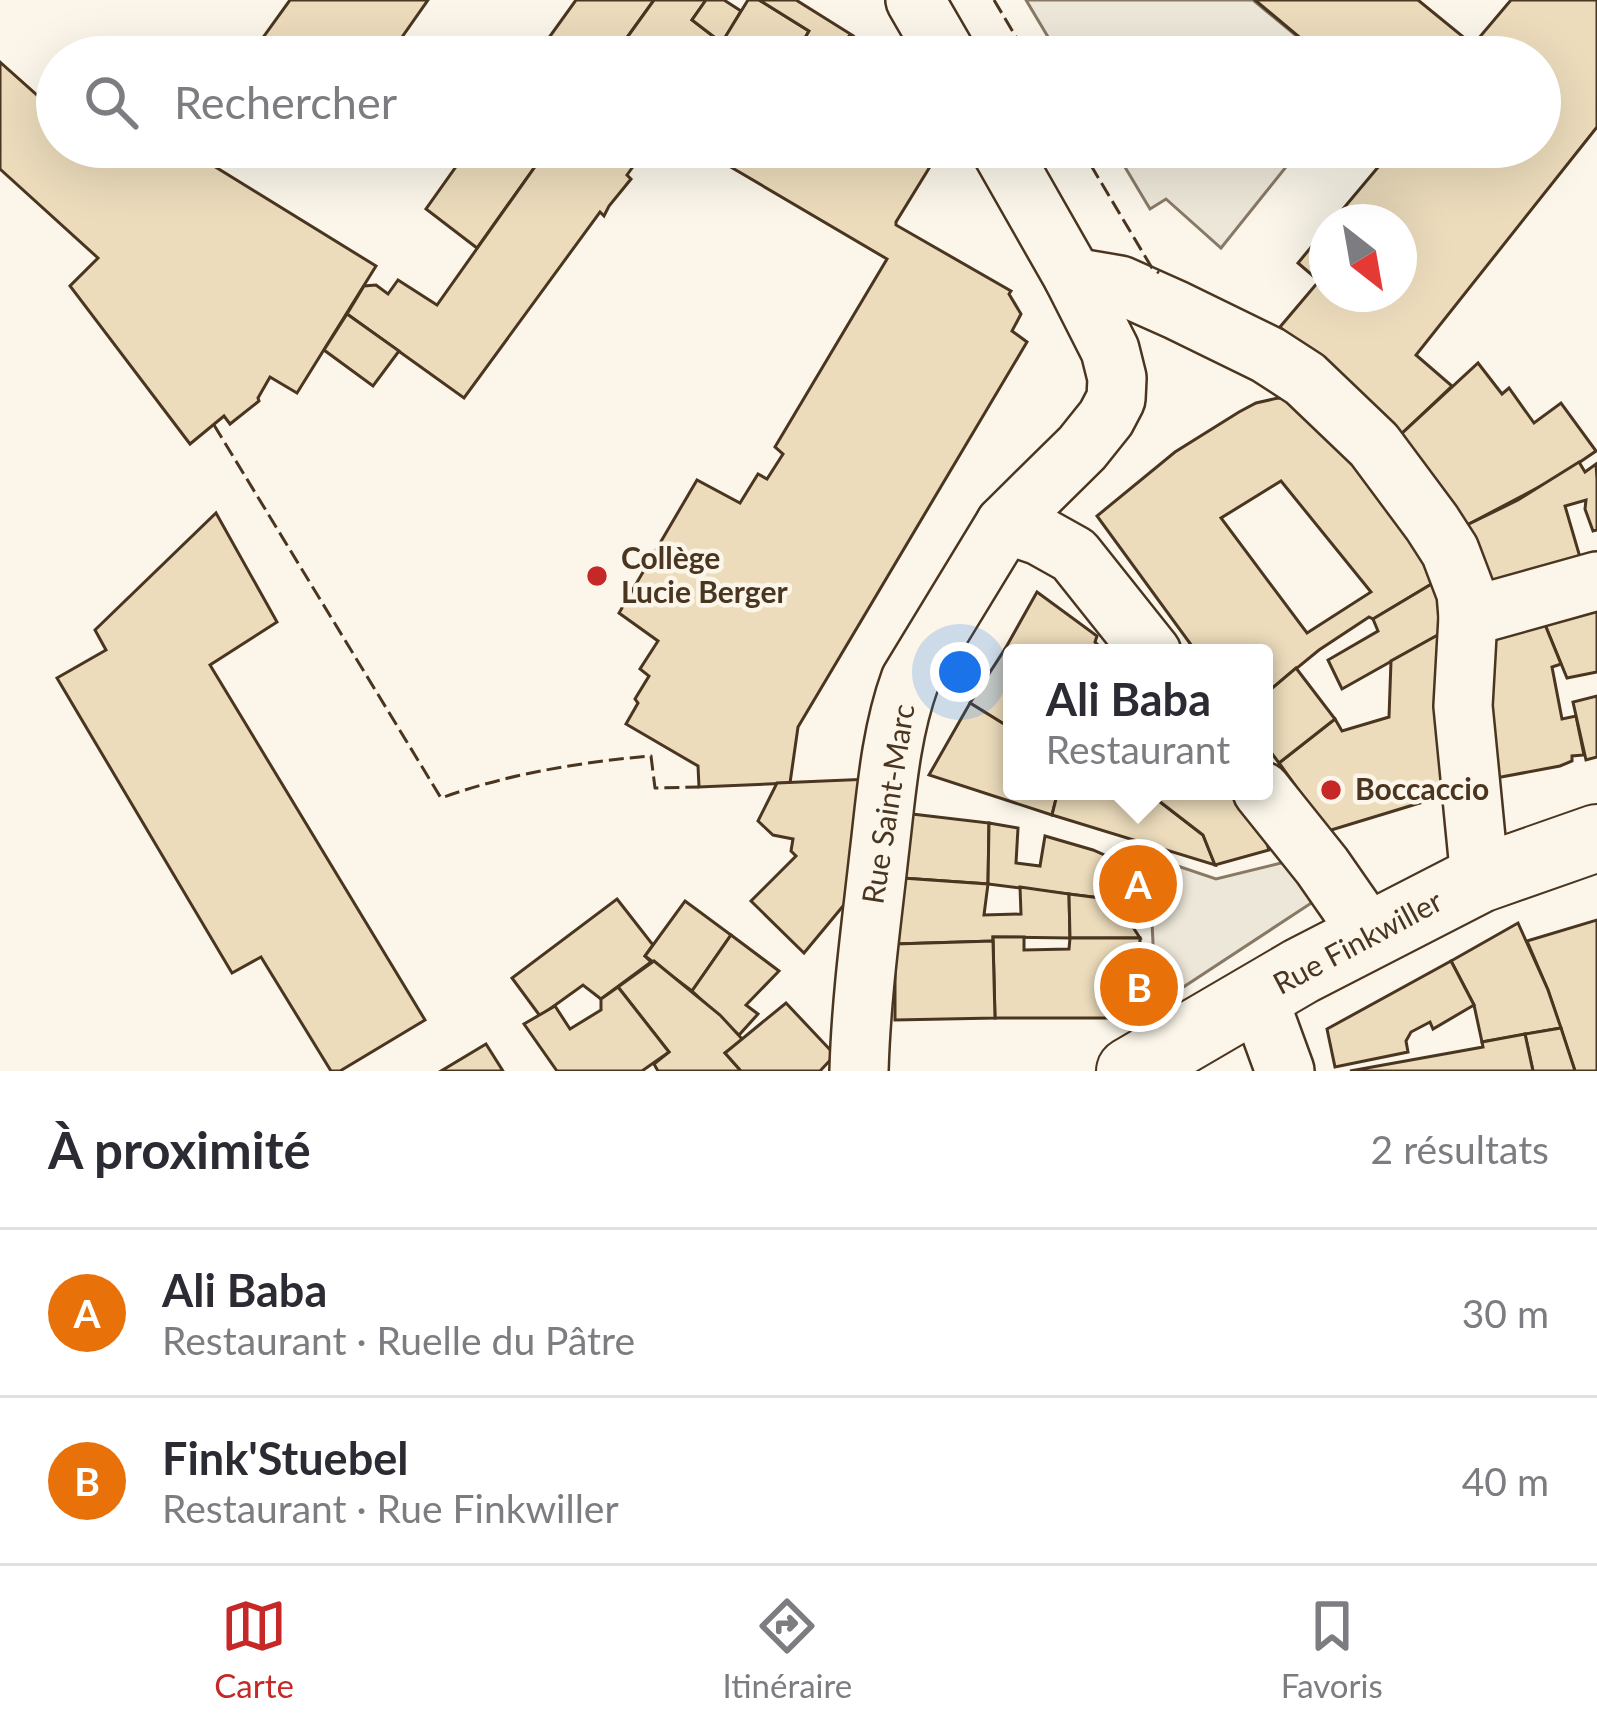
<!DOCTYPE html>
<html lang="fr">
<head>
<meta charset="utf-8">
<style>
	body { margin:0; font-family:Lato,sans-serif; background:#f7f7f7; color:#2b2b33 }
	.compass { position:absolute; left:1309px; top:204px; width:108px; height:108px; border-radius:50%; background:#fff; box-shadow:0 12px 48px #0002; rotate:149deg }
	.you { position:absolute; left:960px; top:672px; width:42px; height:42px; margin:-30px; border:9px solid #fff; border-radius:50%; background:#1a73e8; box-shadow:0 0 0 18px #1a73e833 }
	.badge { display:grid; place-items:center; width:78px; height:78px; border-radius:50%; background:#c62828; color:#fff; font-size:39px; font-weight:700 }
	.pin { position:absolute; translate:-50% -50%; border:6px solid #fff; box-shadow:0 3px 12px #0006 }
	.popup { position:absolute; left:1003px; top:644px; width:270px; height:156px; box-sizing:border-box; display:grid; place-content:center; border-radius:12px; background:#fff; filter:drop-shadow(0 3px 9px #0005); font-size:39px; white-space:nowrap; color:#7c7c81 }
	.popup b { font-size:45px; color:#2b2b33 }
	.popup::after { content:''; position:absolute; left:50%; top:100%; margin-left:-24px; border:24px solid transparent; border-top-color:#fff }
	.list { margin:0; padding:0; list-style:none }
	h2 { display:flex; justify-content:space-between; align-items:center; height:156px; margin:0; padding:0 48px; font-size:51px }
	h2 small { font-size:39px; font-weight:400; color:#7c7c81 }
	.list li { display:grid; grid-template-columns:78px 1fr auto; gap:36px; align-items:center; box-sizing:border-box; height:168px; padding:0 48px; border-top:3px solid #e1e1e2 }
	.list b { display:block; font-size:45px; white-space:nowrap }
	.list p { margin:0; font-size:39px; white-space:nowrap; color:#7c7c81 }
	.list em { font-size:39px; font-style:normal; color:#7c7c81 }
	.icon { flex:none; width:66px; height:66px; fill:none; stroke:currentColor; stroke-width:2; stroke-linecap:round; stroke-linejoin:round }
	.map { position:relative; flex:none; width:1597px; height:1071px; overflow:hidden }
	.search { position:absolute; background:#fff; box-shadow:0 12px 48px #0002; left:36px; right:36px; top:36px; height:132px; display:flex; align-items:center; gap:30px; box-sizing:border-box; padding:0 42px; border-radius:66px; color:#7c7c81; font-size:45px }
	.sheet { height:492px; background:#fff }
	nav { display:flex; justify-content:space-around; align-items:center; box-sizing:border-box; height:168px; border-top:3px solid #e1e1e2; background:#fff; font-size:33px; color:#7c7c81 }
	nav a { display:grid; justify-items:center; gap:6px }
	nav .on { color:#c62828 }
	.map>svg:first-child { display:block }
	.parking { fill:#ede7d9; stroke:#887966; stroke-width:3 }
	.building { fill:#ecdcbc; stroke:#4a3520; stroke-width:3; fill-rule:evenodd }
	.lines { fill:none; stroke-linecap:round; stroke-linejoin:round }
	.street-casing { stroke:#4a3520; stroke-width:62 }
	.secondary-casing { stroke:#4a3520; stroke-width:70 }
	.street { stroke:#fbf6e9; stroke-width:57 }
	.secondary { stroke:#fbf6e9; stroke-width:66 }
	.fence { stroke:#4a3520; stroke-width:3; stroke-dasharray:15 6; stroke-linecap:butt }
	.poi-dot { fill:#c62828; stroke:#fbf6e9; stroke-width:4.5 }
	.labels { text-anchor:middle; stroke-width:9; stroke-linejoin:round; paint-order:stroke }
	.poi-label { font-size:30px; font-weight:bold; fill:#4a3520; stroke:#fbf6e9; text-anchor:start }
	.street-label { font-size:30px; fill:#4a3520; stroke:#fbf6e9 }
</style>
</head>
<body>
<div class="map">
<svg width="1597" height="1071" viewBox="0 0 1597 1071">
	<rect width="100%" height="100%" fill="#fbf6e9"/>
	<g class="parking">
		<polygon points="1026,0 1253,0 1322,57 1060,57"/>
		<polygon points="1113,147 1302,147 1221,248 1166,199 1150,209"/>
		<polygon points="1293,860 1322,896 1156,1005 1150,881 1163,861 1216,879"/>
	</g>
	<g class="building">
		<polygon points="290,0 428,0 388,57 249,57"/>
		<polygon points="576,0 654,0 613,57 535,57"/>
		<polygon points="654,0 706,0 692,20 722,43 713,57 613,57"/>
		<polygon points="706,0 724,0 741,11 722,43 692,20"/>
		<polygon points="748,0 759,0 809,31 794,57 754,57 724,39"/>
		<polygon points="759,0 796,0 852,35 849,36 836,57 794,57 809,31"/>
		<polygon points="1255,0 1418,0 1473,45 1511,0 1597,0 1597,127 1416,355 1452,386 1397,438 1280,327 1319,281 1298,263 1327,228 1327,294 1399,294 1399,222 1332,222 1395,147 1540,147 1540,57 1323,57"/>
		<polygon points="0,62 57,113 57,147 183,147 376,266 297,393 270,377 258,398 259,401 230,424 224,416 190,444 70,286 98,258 0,169"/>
		<polygon points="275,147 324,147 307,166 300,164"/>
		<polygon points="470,147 549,147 477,248 426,209"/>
		<polygon points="549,147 647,147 627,175 631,179 609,206 604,216 600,212 464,398 347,314 364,286 376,285 388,294 398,280 437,305"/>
		<polygon points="740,147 901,147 931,165 896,222 896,225 1011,291 1009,294 1021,314 1012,331 1027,342 798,727 790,783 699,787 698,766 626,724 638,703 635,699 649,676 640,669 658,641 619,613 697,480 740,503 758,474 767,479 783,454 775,447 887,259 729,166"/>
		<polygon points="347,314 399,351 373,386 324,350"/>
		<polygon points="1478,363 1502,394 1509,388 1534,423 1561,403 1596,451 1558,477 1467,525 1397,438"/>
		<path d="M1278,398L1309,403L1445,576L1373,619L1369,617L1319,650L1264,695V653H1197L1097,516L1175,452L1239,412L1256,403ZM1281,481L1371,592L1307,633L1221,518Z"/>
		<polygon points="1579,462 1585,472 1596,464 1597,479 1597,530 1593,531 1585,509 1586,500 1565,506 1582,564 1498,597 1467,525 1518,500"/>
		<polygon points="216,513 277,622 210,665 425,1020 340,1071 331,1071 261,957 232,973 57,678 106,650 95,630"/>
		<polygon points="1445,576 1454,626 1342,689 1328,660 1378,631 1373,619"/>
		<polygon points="1037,592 1097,636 1095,642 1106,653 1012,654 1005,649"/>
		<polygon points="1597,597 1597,672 1567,678 1539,610"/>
		<polygon points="1539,610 1561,664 1552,667 1562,719 1576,716 1584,755 1572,756 1572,761 1560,766 1496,778 1486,627"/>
		<polygon points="1454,626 1446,795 1328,831 1279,763 1335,719 1342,731 1389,717 1391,661"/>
		<polygon points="1005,649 1012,654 1012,729 970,703"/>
		<polygon points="1296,668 1335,719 1279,763 1264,743 1264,695"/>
		<polygon points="1597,696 1597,757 1586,760 1573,702"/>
		<polygon points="970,703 1012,729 1012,791 1058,791 1052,815 929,775"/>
		<polygon points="870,779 848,900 804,953 751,901 796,856 791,851 793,839 773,835 758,821 777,783"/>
		<polygon points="1058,791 1146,791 1203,835 1215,865 1052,815"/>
		<polygon points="1146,791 1231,791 1263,831 1269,850 1215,865 1203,835"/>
		<polygon points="912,814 989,823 988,884 902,878"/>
		<polygon points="989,823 1018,828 1016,863 1040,866 1045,836 1093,850 1136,869 1140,903 988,884"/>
		<polygon points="902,878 988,884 984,915 1021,914 1020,887 1069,894 1070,938 993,937 993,941 895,944"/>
		<polygon points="1069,894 1140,903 1129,921 1140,938 1070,938"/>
		<polygon points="617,899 653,945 645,956 651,962 601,999 583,985 540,1016 512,978"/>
		<polygon points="685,901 731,935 692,991 645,956"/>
		<polygon points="1597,920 1597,1071 1575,1071 1548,990 1527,941"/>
		<polygon points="1518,923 1548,990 1561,1028 1482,1042 1474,1005 1451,961"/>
		<polygon points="731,935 779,971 746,1005 758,1014 739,1035 692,991"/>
		<polygon points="993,937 1024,937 1024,950 1069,949 1070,938 1140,938 1139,1018 995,1018"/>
		<polygon points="993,941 995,1018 895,1020 895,944"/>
		<polygon points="654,961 720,1015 743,1040 725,1053 741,1071 658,1071 654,1064 669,1052 618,987"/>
		<polygon points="1451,961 1474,1005 1433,1029 1430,1022 1411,1032 1406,1041 1408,1052 1335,1067 1327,1029"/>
		<polygon points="618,987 669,1052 642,1071 557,1071 524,1024 555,1006 570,1029 601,1010 601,999"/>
		<polygon points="786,1003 835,1055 820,1071 741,1071 725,1053"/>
		<polygon points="1561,1028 1575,1071 1533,1071 1525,1034"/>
		<polygon points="1525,1034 1533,1071 1350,1071 1483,1047 1482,1042"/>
		<polygon points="486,1044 503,1071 441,1071"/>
	</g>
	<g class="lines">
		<g class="street-casing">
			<g id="street">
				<polyline points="915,0 948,57"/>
				<polyline points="1073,277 1120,285 1176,310 1268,355 1305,379 1374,445 1432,523 1450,551 1466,593 1468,617 1463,706 1480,879"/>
				<polyline points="1005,524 1040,536 1074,555 1152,653"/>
				<polyline points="1468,617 1597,581"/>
				<polyline points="1262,791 1322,866 1370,935"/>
				<polyline points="1258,997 1285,1071"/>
				<path d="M859,1071C861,999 871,927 879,855C886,797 890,735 910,680L1005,524L1082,448L1106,418L1116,399L1117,378L1110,350L1073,277L999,147"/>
			</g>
		</g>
		<g class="secondary-casing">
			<polyline id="secondary" points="1130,1071 1301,971 1480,879 1597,838"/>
		</g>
		<use href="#street" class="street"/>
		<use href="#secondary" class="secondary"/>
		<g class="fence">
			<polyline points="994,0 1028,57"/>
			<polyline points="1080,147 1152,268 1159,273"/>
			<path d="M214,425L441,798C508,774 580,762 651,756L655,788L699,787"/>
		</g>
	</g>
	<g class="poi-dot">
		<circle cx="597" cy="576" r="12"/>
		<circle cx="1331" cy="790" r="12"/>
	</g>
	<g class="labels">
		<g class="poi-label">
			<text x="621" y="569">Collège<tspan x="621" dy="34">Lucie Berger</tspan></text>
			<text x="1355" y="800">Boccaccio</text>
		</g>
		<g class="street-label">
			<text transform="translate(889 804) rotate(-81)" y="10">Rue Saint-Marc</text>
			<text transform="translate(1358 943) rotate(-28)" y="10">Rue Finkwiller</text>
		</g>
	</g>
</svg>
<svg class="compass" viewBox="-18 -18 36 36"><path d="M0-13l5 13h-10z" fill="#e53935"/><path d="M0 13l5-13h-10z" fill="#7c7c81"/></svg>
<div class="you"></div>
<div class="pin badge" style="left:1138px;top:884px;background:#e8710a">A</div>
<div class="popup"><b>Ali Baba</b>Restaurant</div>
<div class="pin badge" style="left:1139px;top:987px;background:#e8710a">B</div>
<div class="search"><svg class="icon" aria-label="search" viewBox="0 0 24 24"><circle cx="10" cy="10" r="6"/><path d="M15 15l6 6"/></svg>Rechercher</div>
</div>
<section class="sheet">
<h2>À proximité<small>2 résultats</small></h2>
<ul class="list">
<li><span class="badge" style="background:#e8710a">A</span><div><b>Ali Baba</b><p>Restaurant · Ruelle du Pâtre</p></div><em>30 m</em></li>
<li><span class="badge" style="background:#e8710a">B</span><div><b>Fink'Stuebel</b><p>Restaurant · Rue Finkwiller</p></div><em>40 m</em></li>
</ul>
</section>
<nav>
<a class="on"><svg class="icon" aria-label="map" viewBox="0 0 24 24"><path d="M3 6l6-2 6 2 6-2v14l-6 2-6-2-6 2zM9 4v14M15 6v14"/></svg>Carte</a>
<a><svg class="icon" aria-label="directions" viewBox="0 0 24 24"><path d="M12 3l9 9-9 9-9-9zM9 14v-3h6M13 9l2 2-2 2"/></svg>Itinéraire</a>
<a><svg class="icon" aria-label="saved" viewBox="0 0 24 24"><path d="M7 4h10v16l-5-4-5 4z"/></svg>Favoris</a>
</nav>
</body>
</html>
